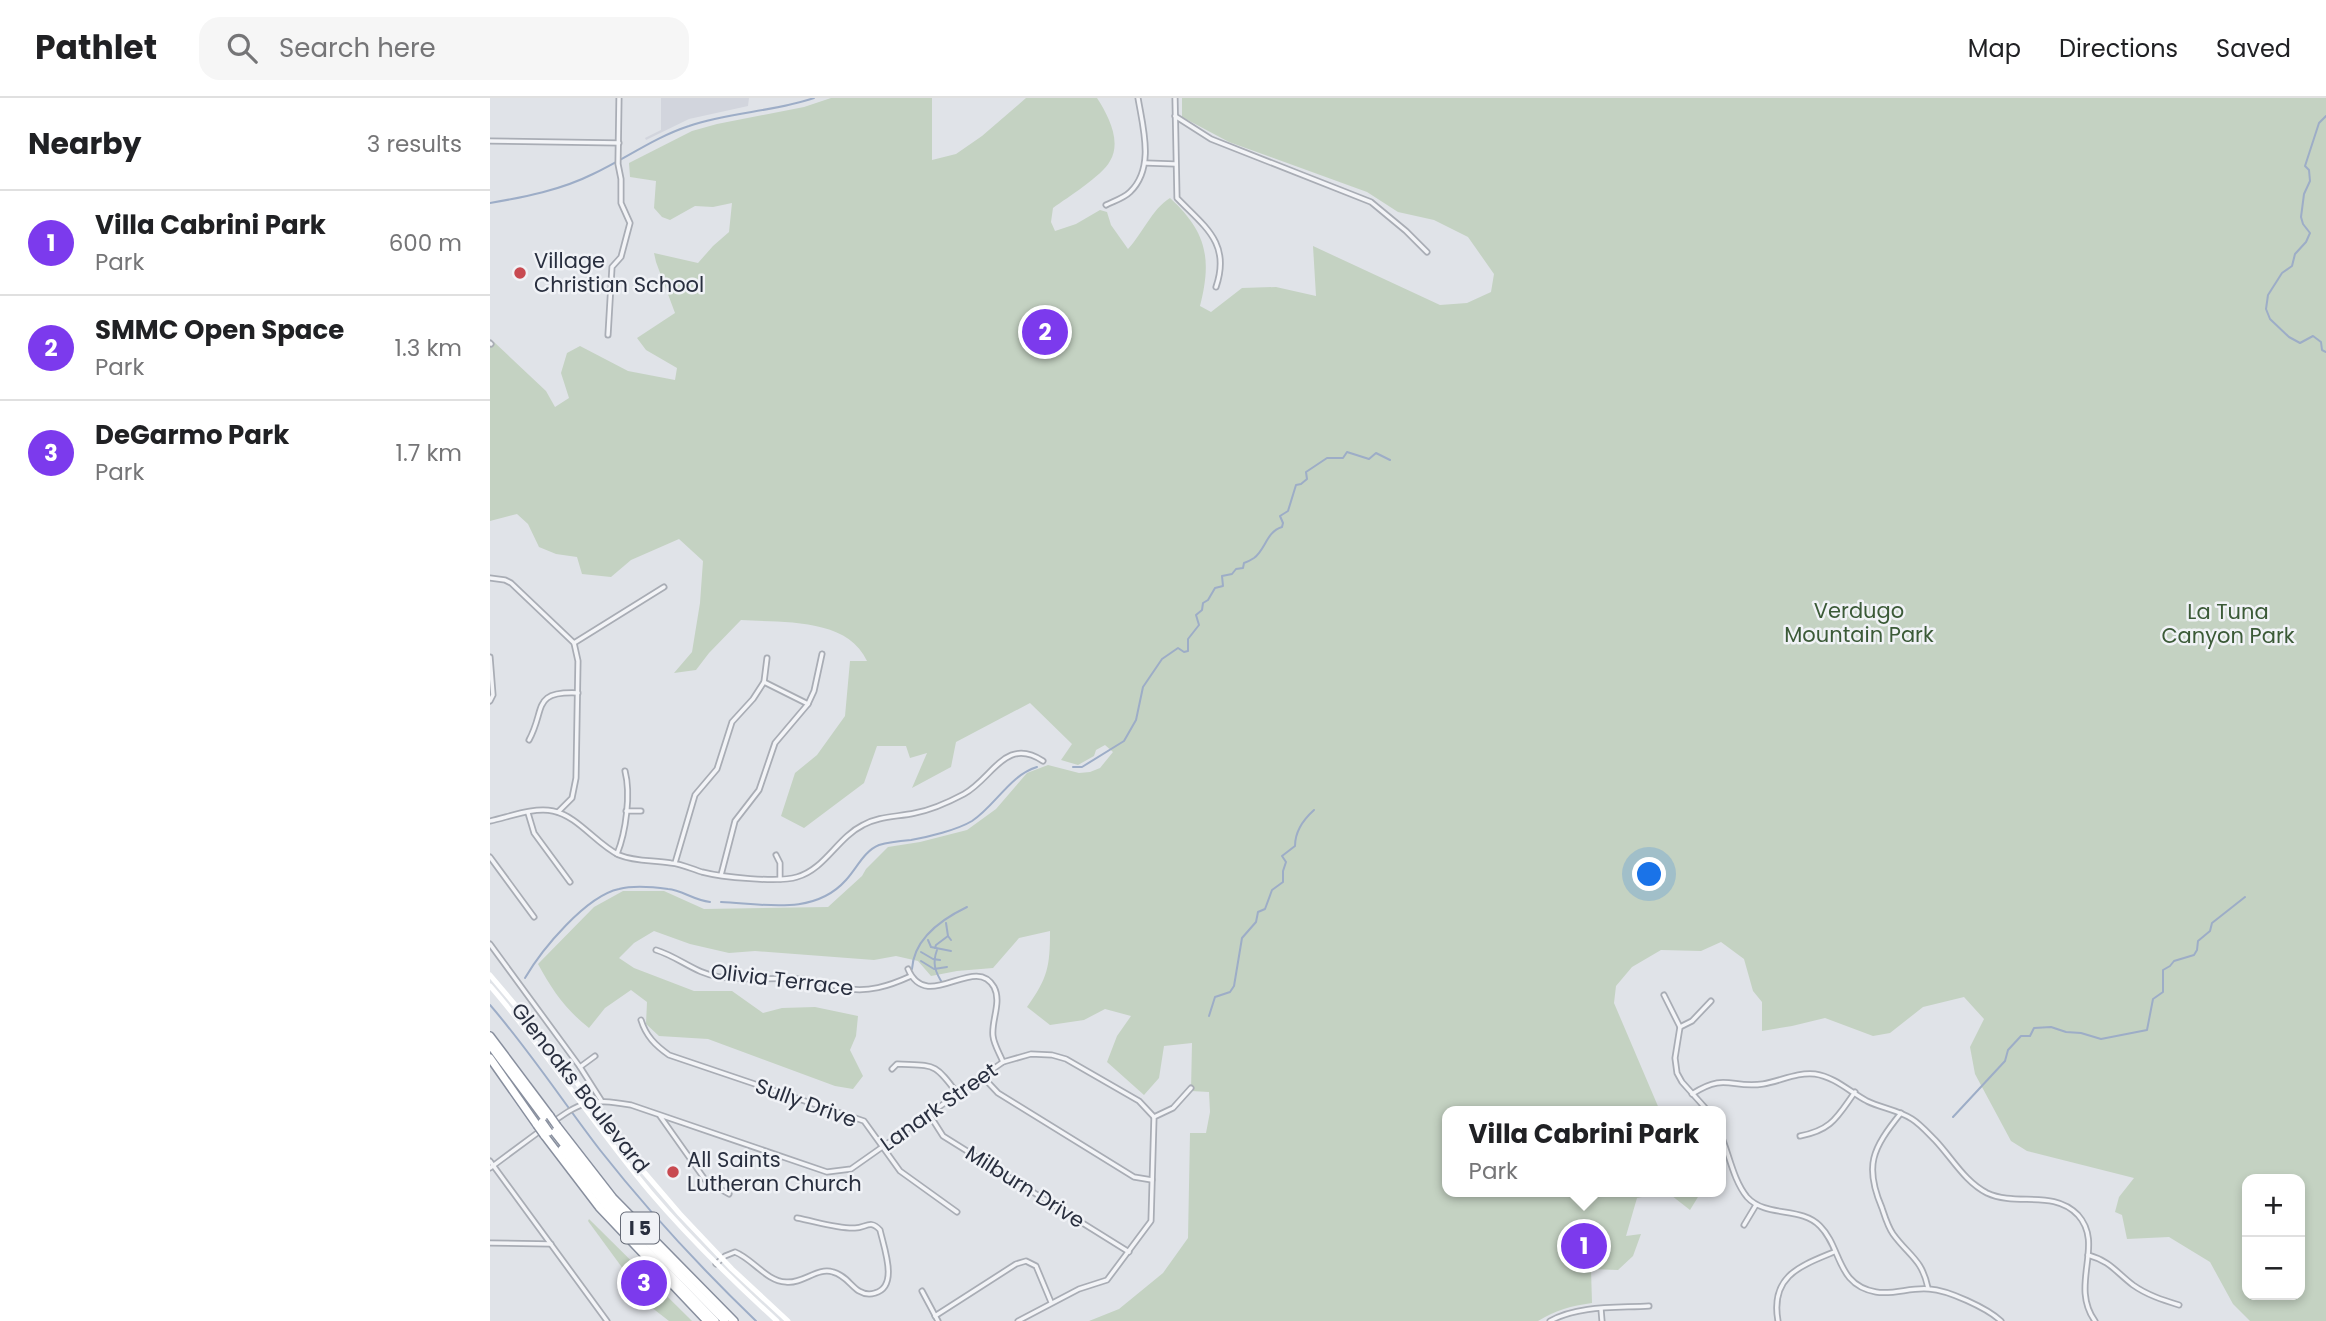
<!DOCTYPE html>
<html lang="en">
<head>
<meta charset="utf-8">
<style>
	body { margin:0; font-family:Poppins,sans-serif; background:#f6f6f6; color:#202124 }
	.controls { position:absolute; right:21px; bottom:21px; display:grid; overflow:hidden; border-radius:14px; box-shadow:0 4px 10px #0003 }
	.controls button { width:63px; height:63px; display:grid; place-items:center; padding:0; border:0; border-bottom:2px solid #e0e0e0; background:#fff; color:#202124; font:35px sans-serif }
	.you { position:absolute; left:1160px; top:777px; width:24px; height:24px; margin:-18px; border:5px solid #fff; border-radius:50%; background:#1a73e8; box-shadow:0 0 0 10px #1a73e833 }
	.badge { display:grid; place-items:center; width:46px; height:46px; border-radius:50%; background:#7c3aed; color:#fff; font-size:23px; font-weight:700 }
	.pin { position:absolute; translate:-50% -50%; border:4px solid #fff; box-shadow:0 2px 7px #0006 }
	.popup { position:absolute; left:952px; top:1008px; width:284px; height:91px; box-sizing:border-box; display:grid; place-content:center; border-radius:14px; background:#fff; filter:drop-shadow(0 2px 5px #0005); font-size:23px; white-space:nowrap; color:#757577 }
	.popup b { font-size:26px; color:#202124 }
	.popup::after { content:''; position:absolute; left:50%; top:100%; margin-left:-14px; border:14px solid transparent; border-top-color:#fff }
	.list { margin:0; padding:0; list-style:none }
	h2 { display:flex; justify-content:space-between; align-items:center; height:91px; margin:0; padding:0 28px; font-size:30px }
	h2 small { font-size:23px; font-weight:400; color:#757577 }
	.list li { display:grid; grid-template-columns:46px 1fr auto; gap:21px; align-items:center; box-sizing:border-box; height:105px; padding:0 28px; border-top:2px solid #e0e0e0 }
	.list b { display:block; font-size:26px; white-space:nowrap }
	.list p { margin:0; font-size:23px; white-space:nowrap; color:#757577 }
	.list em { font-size:23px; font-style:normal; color:#757577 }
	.icon { flex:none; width:38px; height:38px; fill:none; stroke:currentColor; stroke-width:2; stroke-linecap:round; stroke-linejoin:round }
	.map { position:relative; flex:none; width:1836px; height:1223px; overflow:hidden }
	header { display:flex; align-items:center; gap:42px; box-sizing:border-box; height:98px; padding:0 35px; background:#fff; border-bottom:2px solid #e0e0e0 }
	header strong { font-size:33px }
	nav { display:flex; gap:38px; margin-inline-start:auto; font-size:24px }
	.search { width:490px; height:63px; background:#f6f6f6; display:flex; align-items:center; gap:18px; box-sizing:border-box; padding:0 24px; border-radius:21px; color:#757577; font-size:26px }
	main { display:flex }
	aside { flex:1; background:#fff }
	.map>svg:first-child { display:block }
	.built { fill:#d2d5dd }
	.green { fill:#c4d2c2; fill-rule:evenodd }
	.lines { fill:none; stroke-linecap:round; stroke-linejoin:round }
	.stream { stroke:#9dadc7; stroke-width:2 }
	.street-casing { stroke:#a9adb5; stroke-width:7 }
	.highway-casing { stroke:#888f9e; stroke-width:10 }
	.street { stroke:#f3f4f7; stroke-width:3.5 }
	.secondary { stroke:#fff; stroke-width:5 }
	.highway { stroke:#fff; stroke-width:7 }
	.highway-bridge-casing { stroke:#888f9e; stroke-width:10; stroke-linecap:butt }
	.highway-bridge { stroke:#fff; stroke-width:7 }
	.poi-dot { fill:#c84a51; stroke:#f0f2f6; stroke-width:2.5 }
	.labels { text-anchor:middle; stroke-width:5; stroke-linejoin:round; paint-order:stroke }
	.shield { fill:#f0f2f6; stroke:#656a76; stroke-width:2 }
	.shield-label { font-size:19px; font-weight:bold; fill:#292f3f }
	.poi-label { font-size:21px; fill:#292f3f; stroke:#f0f2f6; text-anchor:start }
	.park-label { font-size:21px; fill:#3b5a37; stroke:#f0f2f6 }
	.street-label { font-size:21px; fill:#292f3f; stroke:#f0f2f6 }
</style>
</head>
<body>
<header>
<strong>Pathlet</strong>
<div class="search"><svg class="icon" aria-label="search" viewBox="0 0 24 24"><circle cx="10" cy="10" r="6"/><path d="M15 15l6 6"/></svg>Search here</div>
<nav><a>Map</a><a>Directions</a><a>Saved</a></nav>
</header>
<main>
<aside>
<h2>Nearby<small>3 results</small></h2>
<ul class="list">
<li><span class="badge">1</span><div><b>Villa Cabrini Park</b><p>Park</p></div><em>600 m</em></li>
<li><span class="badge">2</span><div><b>SMMC Open Space</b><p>Park</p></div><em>1.3 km</em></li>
<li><span class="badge">3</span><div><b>DeGarmo Park</b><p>Park</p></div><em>1.7 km</em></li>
</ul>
</aside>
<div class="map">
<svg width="1836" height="1223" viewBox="0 0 1836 1223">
	<rect width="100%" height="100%" fill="#e0e3e8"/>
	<polygon class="built" points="171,0 259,0 258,8 199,21 156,42 155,40 171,32"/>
	<g class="green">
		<path d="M341,0H442V62L466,56L492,38L536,0H607C618,17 632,43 620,63C612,78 578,99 563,110L561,124L565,133L586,126L610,112L617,114L621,127L638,151C653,135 662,111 680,100C717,134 722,161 710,208L721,214L752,190L786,189L826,198L823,148L950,207L977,205L1001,194L1004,176L978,139L944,122L908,114L877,94L739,44L692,19V0H1836V1223H1760L1743,1206L1720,1164L1679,1139L1637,1141L1632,1117L1625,1114L1629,1099L1644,1080L1537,1053L1521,1043L1485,976L1480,949L1494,921L1474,899L1433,909L1400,935L1383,938L1335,920L1302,928L1272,933V904L1263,893L1254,861L1231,844L1211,853L1171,852L1142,869L1126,888L1124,905L1170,1013H958V1094H1211L1200,1112L1177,1094L1147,1100L1136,1138L1151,1136L1143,1158L1128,1172L1101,1171L1102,1205C1081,1208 1066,1212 1048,1223H599L629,1211L673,1175L698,1140L700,1035H716L720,1014L719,994L701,993L702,945L674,948L669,980L654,997L617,964L627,938L641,918L615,911L594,922L560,927L537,909C558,880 560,868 560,833L529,840L503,870L467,873L441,878L428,863L406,858L384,862L265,853L239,855L200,846L164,833L144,845L129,860L144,870L204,893H242L273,915L292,910L325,909L368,918L366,938L360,952L373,978L363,991L345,988L218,941L169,938L156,926L157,904L141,892L115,910L99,930C76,912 62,892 48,866L104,809L133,793H174L214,811L338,809L372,778L376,771L398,749L430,744L477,732L506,711L537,675L558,667L589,675L600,674L610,670L623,654L615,647L606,652L604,658L588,667L571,662L582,646L540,605L466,644L461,669L422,690L437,655L420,660L416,648H387L374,685L314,730L291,718L305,675L327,657L355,618L360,563H377C357,519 292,525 251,522L219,555L206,572L184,575L202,554L210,505L213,463L189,441L141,462L121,479L92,476L87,459L66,456L49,449L38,426L27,416L0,423V247L4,244L56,293L65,309L79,300L71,275L77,255L90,248L138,273L185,282L187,270L156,252L147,240L185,215L166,164L164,155L208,165L223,148L239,134L242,105L223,109L205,108L180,122L172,119L164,110L166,83L140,79L139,65L202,33L227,26L314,9ZM1757,1081H1810V1197H1757Z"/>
		<polygon points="99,1121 202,1223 179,1223 161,1209 98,1123"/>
	</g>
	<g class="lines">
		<g class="stream">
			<polyline points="1836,18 1829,25 1815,68 1819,72 1820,83 1814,96 1811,119 1813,126 1820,135 1816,144 1805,156 1802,168 1792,175 1778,197 1776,211 1780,221 1799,239 1810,245 1823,238 1831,244 1832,252 1836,254"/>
			<path d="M0,105C35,99 71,92 103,76C135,61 165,39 199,28C239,14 283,14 324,0"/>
			<path d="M583,669H592L634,643L646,622L653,589L672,561L688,550L694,554L698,553V541L709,527L706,517L712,512L713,505L718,502L725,490L733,488L732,478L742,476L746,471L753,470L754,465C757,464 761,462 764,460C776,451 776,434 792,429L793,425L790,418L798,413L806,387L811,386L817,381L816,374L837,360H853L857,354L879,361L886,355L900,362"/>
			<path d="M231,804C274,806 324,818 356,782C367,770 374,753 389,747C399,744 410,743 421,742C438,739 467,732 482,723C505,708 520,677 547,669"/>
			<polyline points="456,825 458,838 461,842"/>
			<polyline points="438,842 441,849 461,853"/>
			<polyline points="445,850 446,847 458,838"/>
			<path d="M447,852C442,865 445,874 453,886"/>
			<polyline points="431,854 443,861 450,862"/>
			<polyline points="431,863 444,871 457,869"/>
			<path d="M422,871C424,840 452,821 477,809"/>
			<path d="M35,880C52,851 96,798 129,791C144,787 164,789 178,791C192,792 203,802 220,804"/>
			<path d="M0,907C40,953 73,1004 110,1052C158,1113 210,1169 266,1223"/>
			<path d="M719,918L725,899L740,894L744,888L752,840L766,824L768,814L775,811L782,792L793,784V773L796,764L792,758L805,748C805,734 814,721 824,712"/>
			<polyline points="1463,1019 1515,963 1518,952 1531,938 1540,938 1544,930 1561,929 1576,934 1591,935 1611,941 1657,932 1663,901 1673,894 1673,872 1680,868 1684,863 1704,857 1707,852 1708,843 1720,833 1722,825 1755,799"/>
		</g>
		<g class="street-casing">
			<g id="street">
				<path d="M685,0L687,100C715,129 741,145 726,189"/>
				<polyline points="685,18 721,41 881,104 916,133 937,154"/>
				<polyline points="0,43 129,45"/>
				<polyline points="656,65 685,66"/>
				<path d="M616,107C624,103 634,100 640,94C665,70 653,30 648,0"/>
				<polyline points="118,237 122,169 131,159 140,125 131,105 131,81 128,66 129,0"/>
				<polyline points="0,245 1,246"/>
				<polyline points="0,480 15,482 21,485 84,545 88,563 86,680 82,700 68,714"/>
				<polyline points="84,545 174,489"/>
				<polyline points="0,559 3,597 0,603"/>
				<polyline points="274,584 318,606"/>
				<path d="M39,642C56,611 41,593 88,595"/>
				<polyline points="136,713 151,713"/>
				<polyline points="38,715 44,735 80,784"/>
				<path d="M0,723C19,719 43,709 63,713C88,718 106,746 129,757C146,764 163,762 181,765C192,766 202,771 212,774C231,779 289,785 307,779C335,771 347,740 373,727C389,718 407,719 425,715C441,712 459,704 474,696C503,680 515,638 553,663"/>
				<path d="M127,756C136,734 141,696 135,673"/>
				<polyline points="286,757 290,765 290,781"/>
				<polyline points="0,759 44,819"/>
				<polyline points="185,765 205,697 227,671 242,624 263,601 274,584 277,560"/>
				<polyline points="231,777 245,723 269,692 285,645 318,606 324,593 332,556"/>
				<polyline points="0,846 90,969 111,1002"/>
				<path d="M166,852C189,859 206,876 230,879C257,883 285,879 311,881C325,882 340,887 353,890C378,895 399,888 421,878"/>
				<path d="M418,871C437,916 485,855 504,889C512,904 501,923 503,938C504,947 510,956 513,964"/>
				<polyline points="1174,897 1190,929 1185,960 1187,975 1192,984 1218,1013"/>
				<path d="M151,922C156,938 165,947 179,957L374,1023L410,1073L467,1114"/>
				<polyline points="1190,929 1202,923 1221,903"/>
				<polyline points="90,969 105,958"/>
				<path d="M402,971L407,966C445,968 444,964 467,995"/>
				<polyline points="492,978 508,995 644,1079 662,1082"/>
				<path d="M1202,996C1236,974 1241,991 1273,986C1291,983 1307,974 1325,976C1345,979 1360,994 1377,1003C1391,1010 1408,1012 1422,1021C1430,1026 1438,1035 1445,1042C1462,1060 1475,1084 1497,1095C1527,1109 1563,1091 1588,1117C1615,1147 1579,1187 1605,1223"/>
				<path d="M1411,1015C1382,1051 1374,1068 1392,1110C1395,1119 1398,1129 1403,1136C1419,1158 1432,1161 1438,1190"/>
				<polyline points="439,1016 453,1038 639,1154"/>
				<polyline points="170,1018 216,1083 239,1096"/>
				<path d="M56,1029C92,1003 97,1000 141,1007L337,1074L361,1071L513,964L541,956L562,957L576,961L649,1003L664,1019"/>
				<path d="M1230,1035C1239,1055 1243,1082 1257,1099C1276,1120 1311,1108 1330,1128C1352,1150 1346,1187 1386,1194C1404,1197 1421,1189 1439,1191C1458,1192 1497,1210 1511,1223"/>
				<path d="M1310,1038C1342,1032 1347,1019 1365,994"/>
				<polyline points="0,1063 117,1223"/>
				<polyline points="0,1070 50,1033"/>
				<polyline points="1254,1127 1266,1107"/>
				<polyline points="0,1145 61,1146"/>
				<path d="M1598,1157C1620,1163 1626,1174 1643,1187C1657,1197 1673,1202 1689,1207"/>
				<path d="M226,1166L235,1158L245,1154C263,1161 276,1183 296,1184C313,1186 327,1169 343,1174C355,1177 360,1187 369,1193C374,1196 379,1197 385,1195C409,1189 394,1150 390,1132C380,1121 376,1130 365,1130C348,1131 324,1123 307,1120"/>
				<polyline points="432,1193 448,1223"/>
				<polyline points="1111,1211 1112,1223"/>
				<polyline points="445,1218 526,1166 536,1163 546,1168 561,1204"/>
				<polyline points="528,1223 589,1191 617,1182 661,1123 664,1019 683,1010 701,990"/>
				<path d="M1060,1223C1089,1207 1127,1210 1159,1208"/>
				<path d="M1288,1223C1280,1178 1310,1168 1344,1154"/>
			</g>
		</g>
		<g class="highway-casing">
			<g id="highway">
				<polyline points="0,938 60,1018"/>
				<polyline points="0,947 55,1021"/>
				<polyline points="0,960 47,1027"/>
				<polyline points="67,1028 123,1100 244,1223"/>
				<polyline points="62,1031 125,1111 235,1223"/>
				<polyline points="54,1037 109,1109 217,1223"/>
				<polyline points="72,1051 128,1123 225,1223"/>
			</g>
		</g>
		<use href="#street" class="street"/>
		<g class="secondary">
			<polyline points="0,877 60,948 142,1060 190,1116 242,1171 298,1223"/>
			<path d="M0,888C57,954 104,1027 160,1094C199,1140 242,1182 287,1223"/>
		</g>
		<use href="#highway" class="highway"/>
		<g class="highway-bridge-casing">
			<g id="highway-bridge">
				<polyline points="60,1018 67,1028"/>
				<polyline points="52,1024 59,1034"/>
				<polyline points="47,1027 54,1037"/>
			</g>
		</g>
		<use href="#highway-bridge" class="highway-bridge"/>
	</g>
	<g class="poi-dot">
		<circle cx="30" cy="175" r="7"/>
		<circle cx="183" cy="1074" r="7"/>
	</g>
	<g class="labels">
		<rect class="shield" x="131" y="1114.5" width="38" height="31" rx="5"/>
		<g class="shield-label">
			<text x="150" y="1137">I 5</text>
		</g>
		<g class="poi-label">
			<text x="44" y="170">Village<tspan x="44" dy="24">Christian School</tspan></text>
			<text x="197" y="1069">All Saints<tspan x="197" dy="24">Lutheran Church</tspan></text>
		</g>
		<g class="park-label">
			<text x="1369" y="520">Verdugo<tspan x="1369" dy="24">Mountain Park</tspan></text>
			<text x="1738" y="521">La Tuna<tspan x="1738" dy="24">Canyon Park</tspan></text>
		</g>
		<g class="street-label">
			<text transform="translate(292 882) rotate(7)" y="7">Olivia Terrace</text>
			<text transform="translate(90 990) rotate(52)" y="7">Glenoaks Boulevard</text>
			<text transform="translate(316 1005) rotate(20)" y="7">Sully Drive</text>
			<text transform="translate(449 1009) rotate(-35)" y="7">Lanark Street</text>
			<text transform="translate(535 1089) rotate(32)" y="7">Milburn Drive</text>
		</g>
	</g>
</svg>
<div class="controls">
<button>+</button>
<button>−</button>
</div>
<div class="you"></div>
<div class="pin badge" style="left:1094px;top:1148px">1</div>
<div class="popup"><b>Villa Cabrini Park</b>Park</div>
<div class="pin badge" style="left:555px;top:234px">2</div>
<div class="pin badge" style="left:154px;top:1185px">3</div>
</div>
</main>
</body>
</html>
